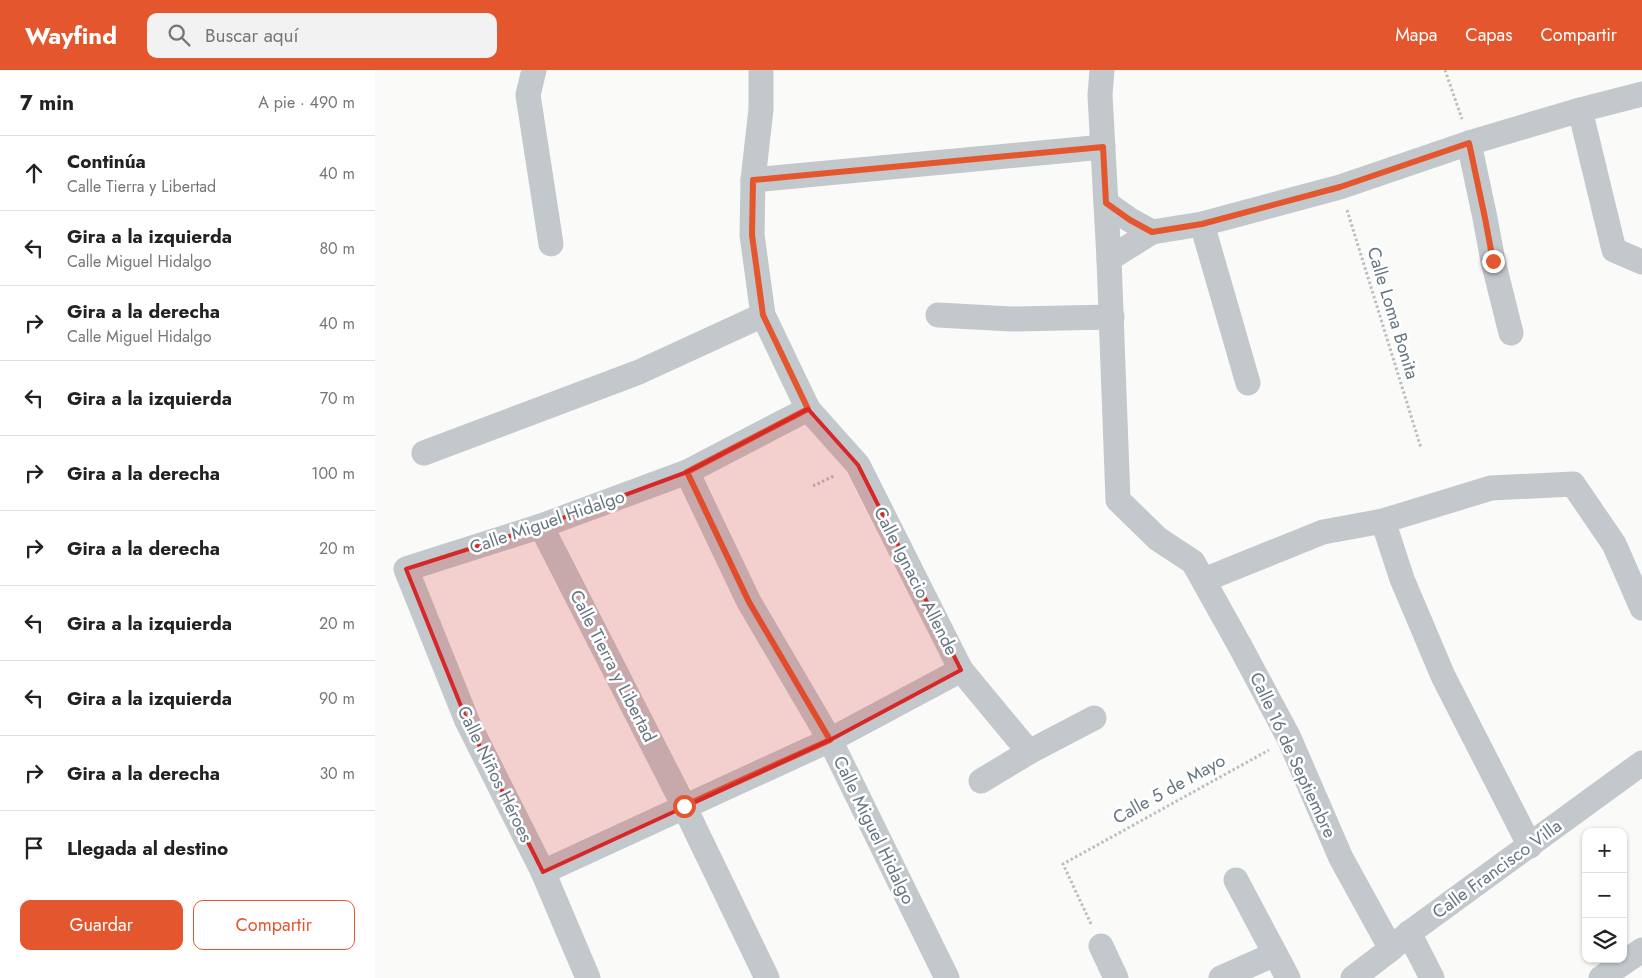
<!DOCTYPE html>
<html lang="es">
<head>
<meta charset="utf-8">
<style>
	body { margin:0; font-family:Jost,sans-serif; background:#f2f2f2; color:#222 }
	.controls { position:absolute; right:15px; bottom:15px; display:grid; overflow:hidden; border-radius:10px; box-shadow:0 1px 4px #0004 }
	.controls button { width:45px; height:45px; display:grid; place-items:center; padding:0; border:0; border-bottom:1px solid #e0e0e0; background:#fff; color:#222; font:25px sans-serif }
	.stop { position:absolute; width:15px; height:15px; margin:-11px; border:4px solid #e4572e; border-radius:50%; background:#fff }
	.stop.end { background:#e4572e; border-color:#fff; box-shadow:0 1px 5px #0008 }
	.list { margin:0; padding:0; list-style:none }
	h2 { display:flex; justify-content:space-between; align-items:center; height:65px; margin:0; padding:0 20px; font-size:21px }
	h2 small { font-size:16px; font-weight:400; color:#767676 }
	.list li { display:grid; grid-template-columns:32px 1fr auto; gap:15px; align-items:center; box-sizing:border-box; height:75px; padding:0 20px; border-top:1px solid #e0e0e0 }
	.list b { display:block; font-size:19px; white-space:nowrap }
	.list p { margin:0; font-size:16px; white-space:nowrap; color:#767676 }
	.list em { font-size:16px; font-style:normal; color:#767676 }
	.actions { display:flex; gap:10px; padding:15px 20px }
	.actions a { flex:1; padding:11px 0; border:1px solid #e4572e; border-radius:10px; text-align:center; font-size:18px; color:#e4572e }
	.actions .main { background:#e4572e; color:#fff }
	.icon { flex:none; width:28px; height:28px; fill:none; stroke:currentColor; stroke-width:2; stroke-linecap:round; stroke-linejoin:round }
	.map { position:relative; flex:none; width:1267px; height:908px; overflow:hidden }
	header { display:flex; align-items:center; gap:30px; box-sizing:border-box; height:70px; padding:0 25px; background:#e4572e; color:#fff }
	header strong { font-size:24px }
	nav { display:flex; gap:28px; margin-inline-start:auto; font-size:18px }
	.search { width:350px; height:45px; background:#f2f2f2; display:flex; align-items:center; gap:12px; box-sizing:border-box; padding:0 18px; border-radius:10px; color:#767676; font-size:19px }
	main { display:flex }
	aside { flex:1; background:#fff }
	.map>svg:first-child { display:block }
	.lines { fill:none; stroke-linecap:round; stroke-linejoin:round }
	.path { stroke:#bbbfc2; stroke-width:3; stroke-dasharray:2.5 2.5; stroke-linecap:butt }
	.street { stroke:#c3c8cc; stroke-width:25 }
	.route { stroke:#e4572e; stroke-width:6 }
	.marked { fill:#d62828; fill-opacity:0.2; stroke:#d62828; stroke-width:4; stroke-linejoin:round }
	.labels { text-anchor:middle; stroke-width:5; stroke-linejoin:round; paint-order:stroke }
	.street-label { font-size:18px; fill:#657683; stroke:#fff }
</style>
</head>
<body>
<header>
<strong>Wayfind</strong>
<div class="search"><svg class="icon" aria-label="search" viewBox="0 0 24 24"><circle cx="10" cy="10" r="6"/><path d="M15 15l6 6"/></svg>Buscar aquí</div>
<nav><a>Mapa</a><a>Capas</a><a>Compartir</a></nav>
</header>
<main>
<aside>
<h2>7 min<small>A pie · 490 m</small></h2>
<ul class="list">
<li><svg class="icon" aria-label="ahead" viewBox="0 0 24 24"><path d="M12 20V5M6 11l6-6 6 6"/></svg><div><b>Continúa</b><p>Calle Tierra y Libertad</p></div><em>40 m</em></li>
<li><svg class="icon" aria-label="left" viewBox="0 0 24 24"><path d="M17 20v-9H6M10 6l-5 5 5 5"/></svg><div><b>Gira a la izquierda</b><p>Calle Miguel Hidalgo</p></div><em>80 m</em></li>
<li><svg class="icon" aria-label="right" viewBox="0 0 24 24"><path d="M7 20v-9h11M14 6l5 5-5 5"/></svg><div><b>Gira a la derecha</b><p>Calle Miguel Hidalgo</p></div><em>40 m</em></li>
<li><svg class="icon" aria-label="left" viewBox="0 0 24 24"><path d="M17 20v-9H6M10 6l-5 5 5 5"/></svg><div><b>Gira a la izquierda</b></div><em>70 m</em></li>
<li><svg class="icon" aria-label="right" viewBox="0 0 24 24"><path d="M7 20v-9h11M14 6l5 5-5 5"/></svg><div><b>Gira a la derecha</b></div><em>100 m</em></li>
<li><svg class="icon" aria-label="right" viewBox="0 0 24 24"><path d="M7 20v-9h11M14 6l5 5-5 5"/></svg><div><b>Gira a la derecha</b></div><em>20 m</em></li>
<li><svg class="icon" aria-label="left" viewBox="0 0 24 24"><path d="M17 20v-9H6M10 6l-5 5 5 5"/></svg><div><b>Gira a la izquierda</b></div><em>20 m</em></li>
<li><svg class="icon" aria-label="left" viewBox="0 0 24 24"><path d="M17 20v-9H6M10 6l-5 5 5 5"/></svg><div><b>Gira a la izquierda</b></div><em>90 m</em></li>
<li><svg class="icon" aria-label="right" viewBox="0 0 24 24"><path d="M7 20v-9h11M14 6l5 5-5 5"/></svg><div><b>Gira a la derecha</b></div><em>30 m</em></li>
<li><svg class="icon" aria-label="arrive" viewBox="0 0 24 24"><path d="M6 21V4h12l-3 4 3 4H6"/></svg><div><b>Llegada al destino</b></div></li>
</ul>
<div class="actions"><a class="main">Guardar</a><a>Compartir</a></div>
</aside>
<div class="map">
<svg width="1267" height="908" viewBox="0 0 1267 908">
	<rect width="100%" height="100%" fill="#fafaf8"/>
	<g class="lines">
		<g class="path">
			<polyline points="1070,0 1087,49"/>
			<polyline points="972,140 1046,378"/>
			<polyline points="438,416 459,406"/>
			<polyline points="716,854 688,794 894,680"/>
		</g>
		<g class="street">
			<polyline points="159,0 153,25 176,174"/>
			<polyline points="386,0 386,39 378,110 377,165 388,245 433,339 483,395 586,600 654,682"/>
			<polyline points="727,0 725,25 734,189 743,430 783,469 818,492 865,576 914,668 966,788 1016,879"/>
			<polyline points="1267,24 1205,40 1239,180 1267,192"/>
			<polyline points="1094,73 1110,148 1118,191 1136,263"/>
			<polyline points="378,110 728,77"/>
			<polyline points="731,133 755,150 777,162"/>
			<polyline points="827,154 873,313"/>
			<polyline points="734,189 777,162 827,154 965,117 1094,73 1205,40"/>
			<polyline points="563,245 636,249 737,247"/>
			<polyline points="49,383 264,302 388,245"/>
			<polyline points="312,402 374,532 455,670 572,908"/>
			<polyline points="1008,451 1027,509 1068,606 1155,776"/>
			<polyline points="166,456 309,736 392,908"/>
			<polyline points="829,510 948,462 1008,451 1116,418 1198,414 1239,474 1267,538"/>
			<polyline points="606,711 654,682 719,648"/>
			<polyline points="168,802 455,670 586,600"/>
			<polyline points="861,810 913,908"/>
			<polyline points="1034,863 1057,908"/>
			<polyline points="726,876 741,908"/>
			<polyline points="213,908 168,802 92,651 31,499 166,456 312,402 433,339"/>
			<polyline points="846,908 900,884"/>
			<polyline points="978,908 1016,879 1034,863 1267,693"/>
			<polyline points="1226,908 1267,880"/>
		</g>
	</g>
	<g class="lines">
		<polyline class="route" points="309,736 455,670 374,532 312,402 433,339 388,245 377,165 378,110 728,77 731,133 755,150 777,162 827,154 965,117 1094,73 1110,148 1118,191"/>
	</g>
	<path class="marked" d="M433,339L483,395L586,600L455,670L168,802L92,651L31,499L166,456L312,402Z"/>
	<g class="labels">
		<g class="street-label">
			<text transform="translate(1018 243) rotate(73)" y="6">Calle Loma Bonita</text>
			<text transform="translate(172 452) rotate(-19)" y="6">Calle Miguel Hidalgo</text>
			<text transform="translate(541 511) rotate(63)" y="6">Calle Ignacio Allende</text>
			<text transform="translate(238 596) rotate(63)" y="6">Calle Tierra y Libertad</text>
			<text transform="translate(918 685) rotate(65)" y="6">Calle 16 de Septiembre</text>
			<text transform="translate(120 704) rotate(64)" y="6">Calle Niños Héroes</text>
			<text transform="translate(794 719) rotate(-29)" y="6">Calle 5 de Mayo</text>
			<text transform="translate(499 760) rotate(64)" y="6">Calle Miguel Hidalgo</text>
			<text transform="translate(1122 799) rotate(-36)" y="6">Calle Francisco Villa</text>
		</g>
	</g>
</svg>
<div class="controls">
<button>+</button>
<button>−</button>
<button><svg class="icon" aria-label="layers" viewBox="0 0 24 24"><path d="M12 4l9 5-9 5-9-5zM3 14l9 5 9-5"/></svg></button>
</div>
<div class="stop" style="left:309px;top:736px"></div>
<div class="stop end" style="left:1118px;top:191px"></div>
</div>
</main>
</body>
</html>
